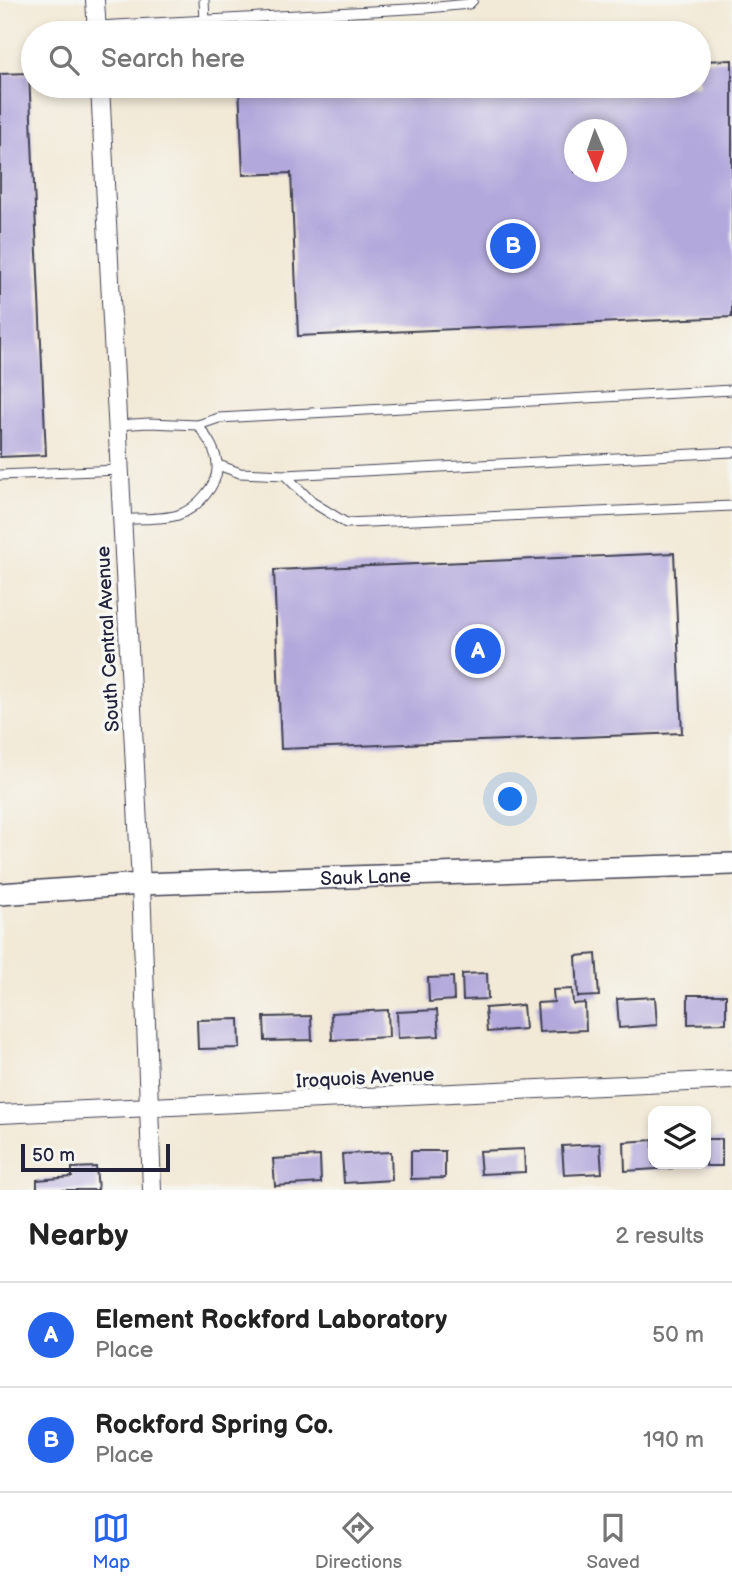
<!DOCTYPE html>
<html lang="en">
<head>
<meta charset="utf-8">
<style>
	body { margin:0; font-family:"Balsamiq Sans",sans-serif; background:#f2f2f2; color:#222 }
	.controls { position:absolute; right:21px; bottom:21px; display:grid; overflow:hidden; border-radius:14px; box-shadow:0 4px 10px #0003 }
	.controls button { width:63px; height:63px; display:grid; place-items:center; padding:0; border:0; border-bottom:2px solid #e0e0e0; background:#fff; color:#222; font:35px sans-serif }
	.compass { position:absolute; left:564px; top:119px; width:63px; height:63px; border-radius:50%; background:#fff; box-shadow:0 4px 10px #0003; rotate:178deg }
	.scale { position:absolute; left:21px; bottom:18px; width:149px; box-sizing:border-box; padding-left:7px; border:4px solid #22223b; border-top:0; font-size:19px; line-height:24px; white-space:nowrap; color:#22223b; -webkit-text-stroke:5px #f6f6f2; paint-order:stroke }
	.you { position:absolute; left:511px; top:800px; width:24px; height:24px; margin:-18px; border:5px solid #fff; border-radius:50%; background:#1a73e8; box-shadow:0 0 0 10px #1a73e833 }
	.badge { display:grid; place-items:center; width:46px; height:46px; border-radius:50%; background:#2563eb; color:#fff; font-size:23px; font-weight:700 }
	.pin { position:absolute; translate:-50% -50%; border:4px solid #fff; box-shadow:0 2px 7px #0006 }
	.list { margin:0; padding:0; list-style:none }
	h2 { display:flex; justify-content:space-between; align-items:center; height:91px; margin:0; padding:0 28px; font-size:30px }
	h2 small { font-size:23px; font-weight:400; color:#767676 }
	.list li { display:grid; grid-template-columns:46px 1fr auto; gap:21px; align-items:center; box-sizing:border-box; height:105px; padding:0 28px; border-top:2px solid #e0e0e0 }
	.list b { display:block; font-size:26px; white-space:nowrap }
	.list p { margin:0; font-size:23px; white-space:nowrap; color:#767676 }
	.list em { font-size:23px; font-style:normal; color:#767676 }
	.icon { flex:none; width:38px; height:38px; fill:none; stroke:currentColor; stroke-width:2; stroke-linecap:round; stroke-linejoin:round }
	.map { position:relative; flex:none; width:732px; height:1190px; overflow:hidden }
	.search { position:absolute; background:#fff; box-shadow:0 4px 10px #0003; left:21px; right:21px; top:21px; height:77px; display:flex; align-items:center; gap:18px; box-sizing:border-box; padding:0 24px; border-radius:38px; color:#767676; font-size:26px }
	.sheet { height:301px; background:#fff }
	nav { display:flex; justify-content:space-around; align-items:center; box-sizing:border-box; height:98px; border-top:2px solid #e0e0e0; background:#fff; font-size:19px; color:#767676 }
	nav a { display:grid; justify-items:center; gap:4px }
	nav .on { color:#2563eb }
	.map>svg:first-child { display:block }
	.building { fill:#b2a8dc; fill-rule:evenodd }
	.lines { fill:none; stroke-linecap:round; stroke-linejoin:round }
	.service-casing { stroke:#414052; stroke-width:11 }
	.minor-casing { stroke:#414052; stroke-width:20 }
	.tertiary-casing { stroke:#414052; stroke-width:24 }
	.service { stroke:#fff; stroke-width:9 }
	.minor { stroke:#fff; stroke-width:18 }
	.tertiary { stroke:#fff; stroke-width:21 }
	.labels { text-anchor:middle; stroke-width:7; stroke-linejoin:round; paint-order:stroke }
	.street-label { font-size:19px; fill:#22223b; stroke:#f6f6f2 }
</style>
</head>
<body>
<div class="map">
<svg width="732" height="1190" viewBox="0 0 732 1190">
	<rect width="100%" height="100%" fill="#f6f6f2"/>
	<filter id="ink" filterUnits="userSpaceOnUse"><feTurbulence type="fractalNoise" baseFrequency=".0143" numOctaves="2"/><feDisplacementMap in="SourceGraphic" scale="14" xChannelSelector="R" yChannelSelector="G"/><feConvolveMatrix kernelMatrix="1 2 1 2 8 2 1 2 1" color-interpolation-filters="sRGB"/></filter>
	<filter id="wash" filterUnits="userSpaceOnUse"><feTurbulence type="fractalNoise" baseFrequency=".00686" numOctaves="4" result="noise"/><feDisplacementMap in="SourceGraphic" scale="28" xChannelSelector="R" yChannelSelector="G"/><feGaussianBlur stdDeviation="1.57" result="paint"/><feColorMatrix in="noise" values="0 0 0 0 0 0 0 0 0 0 0 0 0 0 0 0 0 1.4 0 .05"/><feComposite in="paint" operator="in"/></filter>
	<g filter="url(#wash)">
		<rect width="100%" height="100%" fill="#f2e9d6"/>
		<g id="blocks">
			<g class="building">
				<path d="M732,60V317L298,336L291,173L243,175L239,86H699V61ZM574,130H616V172H574Z"/>
				<polygon points="29,73 46,455 0,457 0,74"/>
				<polygon points="674,553 682,733 281,749 274,570"/>
				<polygon points="596,954 599,996 578,997 576,956"/>
				<polygon points="487,973 488,999 463,1000 462,974"/>
				<polygon points="453,977 454,1000 429,1002 428,978"/>
				<polygon points="572,989 573,1004 585,1003 586,1030 539,1032 537,1003 554,1002 553,990"/>
				<polygon points="688,995 726,995 726,1023 688,1024"/>
				<polygon points="655,997 657,1025 619,1028 617,999"/>
				<polygon points="523,1005 525,1029 487,1032 485,1008"/>
				<polygon points="388,1010 389,1037 332,1040 331,1013"/>
				<polygon points="437,1010 439,1036 398,1038 397,1012"/>
				<polygon points="311,1016 312,1040 265,1041 264,1017"/>
				<polygon points="239,1019 240,1048 198,1049 197,1020"/>
				<rect x="706" y="1139" width="16" height="27"/>
				<polygon points="653,1140 653,1164 673,1164 673,1168 625,1171 624,1142"/>
				<polygon points="600,1144 602,1173 564,1175 562,1146"/>
				<polygon points="524,1149 525,1172 481,1174 479,1151"/>
				<polygon points="411,1151 445,1151 445,1178 411,1179"/>
				<polygon points="391,1152 392,1180 344,1183 342,1154"/>
				<polygon points="320,1156 321,1183 275,1186 273,1159"/>
				<polygon points="96,1167 98,1190 37,1190 37,1180 72,1177 72,1168"/>
			</g>
		</g>
	</g>
	<g filter="url(#ink)">
		<use href="#blocks" fill-opacity="0" stroke="#414052" stroke-width="2"/>
		<g class="lines">
			<g class="service-casing">
				<g id="service">
					<polyline points="204,0 205,21"/>
					<polyline points="97,26 427,8 469,4 473,0"/>
					<path d="M117,425L149,423L198,425C206,436 217,451 217,465C219,485 196,509 178,515C162,520 139,518 122,520"/>
					<polyline points="198,425 219,418 732,390"/>
					<polyline points="218,465 240,473 285,475 312,502 346,523 732,506"/>
					<polyline points="0,475 119,470"/>
					<polyline points="285,475 732,452"/>
				</g>
			</g>
			<g class="minor-casing">
				<g id="minor">
					<polyline points="95,0 97,33"/>
					<polyline points="100,86 141,884 152,1190"/>
					<polyline points="0,1114 732,1080"/>
				</g>
			</g>
			<g class="tertiary-casing">
				<g id="tertiary">
					<path id="s1" d="M0,894L141,884L732,864"/>
				</g>
			</g>
			<use href="#service" class="service"/>
			<use href="#minor" class="minor"/>
			<use href="#tertiary" class="tertiary"/>
		</g>
	</g>
	<g class="labels">
		<g class="street-label">
			<text transform="translate(107 639) rotate(-93)" y="7">South Central Avenue</text>
			<text dy="7" stroke="none"><textPath href="#s1" startOffset="366">Sauk Lane</textPath></text>
			<text transform="translate(365 1077) rotate(-3)" y="7">Iroquois Avenue</text>
		</g>
	</g>
</svg>
<div class="controls">
<button><svg class="icon" aria-label="layers" viewBox="0 0 24 24"><path d="M12 4l9 5-9 5-9-5zM3 14l9 5 9-5"/></svg></button>
</div>
<svg class="compass" viewBox="-18 -18 36 36"><path d="M0-13l5 13h-10z" fill="#e53935"/><path d="M0 13l5-13h-10z" fill="#767676"/></svg>
<div class="scale">50 m</div>
<div class="you"></div>
<div class="pin badge" style="left:478px;top:651px">A</div>
<div class="pin badge" style="left:513px;top:246px">B</div>
<div class="search"><svg class="icon" aria-label="search" viewBox="0 0 24 24"><circle cx="10" cy="10" r="6"/><path d="M15 15l6 6"/></svg>Search here</div>
</div>
<section class="sheet">
<h2>Nearby<small>2 results</small></h2>
<ul class="list">
<li><span class="badge">A</span><div><b>Element Rockford Laboratory</b><p>Place</p></div><em>50 m</em></li>
<li><span class="badge">B</span><div><b>Rockford Spring Co.</b><p>Place</p></div><em>190 m</em></li>
</ul>
</section>
<nav>
<a class="on"><svg class="icon" aria-label="map" viewBox="0 0 24 24"><path d="M3 6l6-2 6 2 6-2v14l-6 2-6-2-6 2zM9 4v14M15 6v14"/></svg>Map</a>
<a><svg class="icon" aria-label="directions" viewBox="0 0 24 24"><path d="M12 3l9 9-9 9-9-9zM9 14v-3h6M13 9l2 2-2 2"/></svg>Directions</a>
<a><svg class="icon" aria-label="saved" viewBox="0 0 24 24"><path d="M7 4h10v16l-5-4-5 4z"/></svg>Saved</a>
</nav>
</body>
</html>
